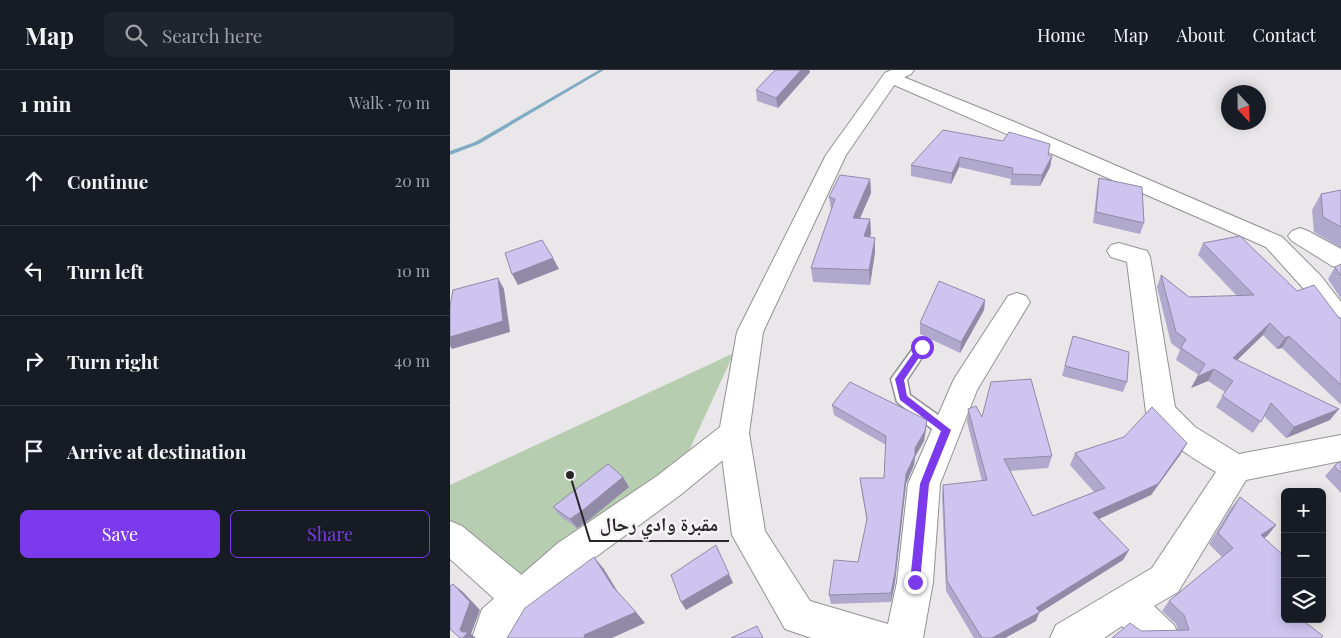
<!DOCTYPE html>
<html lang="en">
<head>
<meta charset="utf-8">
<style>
	body { margin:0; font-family:"Playfair Display","Noto Naskh Arabic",serif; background:#20242c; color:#f1f3f6 }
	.controls { position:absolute; right:15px; bottom:15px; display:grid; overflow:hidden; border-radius:8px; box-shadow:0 2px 12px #0003 }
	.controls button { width:45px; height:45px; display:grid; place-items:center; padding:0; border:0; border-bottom:1px solid #363941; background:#171b24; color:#f1f3f6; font:25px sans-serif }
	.compass { position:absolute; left:771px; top:15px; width:45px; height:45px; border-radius:50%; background:#171b24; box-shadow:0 2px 12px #0003; rotate:158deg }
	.stop { position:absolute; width:15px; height:15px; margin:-11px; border:4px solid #7c3aed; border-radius:50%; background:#fff }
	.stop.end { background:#7c3aed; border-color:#fff; box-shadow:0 1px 5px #0008 }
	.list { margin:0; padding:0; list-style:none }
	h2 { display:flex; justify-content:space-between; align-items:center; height:65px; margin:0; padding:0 20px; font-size:21px }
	h2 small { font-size:16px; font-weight:400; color:#9ea1a6 }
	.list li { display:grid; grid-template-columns:32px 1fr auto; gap:15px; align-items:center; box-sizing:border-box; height:90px; padding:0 20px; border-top:1px solid #363941 }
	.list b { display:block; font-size:19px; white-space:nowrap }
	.list em { font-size:16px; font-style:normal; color:#9ea1a6 }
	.actions { display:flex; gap:10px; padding:15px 20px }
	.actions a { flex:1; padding:11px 0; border:1px solid #7c3aed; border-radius:8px; text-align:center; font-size:18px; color:#7c3aed }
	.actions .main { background:#7c3aed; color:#fff }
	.icon { flex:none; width:28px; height:28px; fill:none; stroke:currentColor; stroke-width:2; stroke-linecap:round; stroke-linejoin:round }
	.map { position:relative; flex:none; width:891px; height:568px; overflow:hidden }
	header { display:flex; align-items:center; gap:30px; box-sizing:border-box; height:70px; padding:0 25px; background:#171b24; border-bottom:1px solid #363941 }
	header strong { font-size:24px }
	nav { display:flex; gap:28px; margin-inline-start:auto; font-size:18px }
	.search { width:350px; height:45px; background:#20242c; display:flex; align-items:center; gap:12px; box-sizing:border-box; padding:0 18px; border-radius:8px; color:#9ea1a6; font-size:19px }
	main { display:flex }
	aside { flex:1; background:#171b24 }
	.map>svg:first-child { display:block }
	.green { fill:#b7cdb0 }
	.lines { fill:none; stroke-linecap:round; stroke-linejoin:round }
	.stream { fill:#80acc3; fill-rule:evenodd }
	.lane-casing { stroke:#939194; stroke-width:3 }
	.street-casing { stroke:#939194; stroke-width:2 }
	.secondary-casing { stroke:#939194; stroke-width:2 }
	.lane { fill:#fff; fill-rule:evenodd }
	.street { fill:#fff; fill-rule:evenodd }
	.secondary { fill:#fff; fill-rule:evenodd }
	.wall { fill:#b0a9ce }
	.shaded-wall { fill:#908aa7 }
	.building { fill:#cdc5ef; stroke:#908aa7 }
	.route { fill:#7c3aed }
	.leader { fill:none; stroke:#272628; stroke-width:2 }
	.callout-dot { fill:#272628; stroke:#f7f4f8; stroke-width:2 }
	.callout-label { font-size:19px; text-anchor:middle; font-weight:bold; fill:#272628; stroke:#f7f4f8; stroke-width:5; stroke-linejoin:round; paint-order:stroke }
</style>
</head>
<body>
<header>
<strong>Map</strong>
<div class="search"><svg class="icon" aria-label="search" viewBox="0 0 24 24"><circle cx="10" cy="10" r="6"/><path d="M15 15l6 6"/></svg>Search here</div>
<nav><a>Home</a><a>Map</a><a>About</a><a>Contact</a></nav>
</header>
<main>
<aside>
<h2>1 min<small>Walk · 70 m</small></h2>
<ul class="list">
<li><svg class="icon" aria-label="ahead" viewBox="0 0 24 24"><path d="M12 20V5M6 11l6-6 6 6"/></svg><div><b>Continue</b></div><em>20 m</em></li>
<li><svg class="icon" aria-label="left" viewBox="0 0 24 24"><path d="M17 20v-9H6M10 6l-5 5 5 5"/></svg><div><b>Turn left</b></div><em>10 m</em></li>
<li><svg class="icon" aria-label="right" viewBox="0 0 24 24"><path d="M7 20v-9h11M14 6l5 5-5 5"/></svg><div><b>Turn right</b></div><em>40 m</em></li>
<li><svg class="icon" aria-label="arrive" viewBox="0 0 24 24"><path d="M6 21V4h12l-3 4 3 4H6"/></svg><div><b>Arrive at destination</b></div></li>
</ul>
<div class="actions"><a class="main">Save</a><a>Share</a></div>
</aside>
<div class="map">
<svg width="891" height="568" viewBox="0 0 891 568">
	<rect width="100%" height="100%" fill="#eae7eb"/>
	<polygon class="green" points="284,283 232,396 56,523 0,466 0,415"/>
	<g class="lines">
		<polygon class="stream" points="149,0 154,0 29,74 0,85 0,81 25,72"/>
		<g class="lane-casing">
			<polygon id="lane" points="472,271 477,273 479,277 457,310 460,325 502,355 504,360 502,365 496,367 490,365 447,332 441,309 467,273"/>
		</g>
		<g class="street-casing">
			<g id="street">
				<polygon points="441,2 567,53 832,167 871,206 891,232 891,261 882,258 853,218 816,177 435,11 432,7 435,3"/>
				<polygon points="850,158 858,161 891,179 891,198 882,196 842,171 838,166 842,161"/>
				<path d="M669,173L697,181L700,187L725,337L745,357L789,384L891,365V391L796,410L728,522L704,536L724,555L730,568H684L672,556L654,568H600L606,555L702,498L766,402C740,386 711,370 696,342L677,192L661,187L657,181L661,175Z"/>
				<polygon points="567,223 576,226 580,232 527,320 490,414 483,512 473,568 361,568 335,559 282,465 269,363 273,354 284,350 295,354 299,363 315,461 360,531 438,554 447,512 458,414 504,309 558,226"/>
				<polygon points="0,451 12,456 85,516 90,529 85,542 72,547 59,542 0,489"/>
			</g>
		</g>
		<g class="secondary-casing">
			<polygon id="secondary" points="441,0 464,0 461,4 447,11 396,85 313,262 299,363 295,372 229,426 132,497 61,562 60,568 22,568 32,539 108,473 207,406 270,357 287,262 376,85 435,3"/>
		</g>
		<use href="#lane" class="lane"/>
		<use href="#street" class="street"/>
		<use href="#secondary" class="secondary"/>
	</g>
	<g class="wall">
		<polygon points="325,0 359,0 360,2 328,38 307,31 306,20"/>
		<polygon points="553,71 602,86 600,97 590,116 560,115 561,109 509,97 501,114 461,106 461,95"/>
		<polygon points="649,108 694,153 690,164 643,153 647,119"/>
		<polygon points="420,109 421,123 410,148 420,149 421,164 420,167 425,182 420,215 363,212 361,198 381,140 379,127"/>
		<polygon points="891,120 891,178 864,162 862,140 871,124"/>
		<polygon points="753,173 847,221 891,248 891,335 832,278 827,279 813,265 787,290 880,350 836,368 814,346 803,363 766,337 775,322 758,311 741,318 749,305 726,290 730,280 721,273 707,217 711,205 739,227 787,226 748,185"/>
		<polygon points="891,194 891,229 878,209 885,197"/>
		<polygon points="535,230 534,240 510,283 470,264 470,253"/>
		<polygon points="623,266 677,312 673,322 612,306"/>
		<polygon points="382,335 476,360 474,371 465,387 464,395 456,414 445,512 441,532 381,534 379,525 408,492 417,451 411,418 410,408 434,408 436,375 384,345"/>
		<polygon points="518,339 602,386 598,398 560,401 583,446 644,422 620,395 625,383 737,373 730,385 701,425 649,449 679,480 673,490 589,543 586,551 555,568 524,568 496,521 492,426 493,415 532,411 517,352"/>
		<polygon points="891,391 891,423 875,406 884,396"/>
		<polygon points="173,407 179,417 140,449 127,458 110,446 103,437"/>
		<polygon points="790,427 826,455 817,466 814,468 835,549 873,566 691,561 728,561 726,554 712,541 719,531 772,487 759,474 781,438"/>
	</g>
	<g class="shaded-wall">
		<polygon points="351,0 359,0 360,2 328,38 326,28"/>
		<polygon points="602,86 600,97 590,116 592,105"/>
		<polygon points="510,87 509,97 501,114 502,103"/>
		<polygon points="420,109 421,123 404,162 403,148"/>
		<polygon points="420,149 421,164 415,180 414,166"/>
		<polygon points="425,168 425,182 420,215 419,200"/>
		<polygon points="103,188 109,199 68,215 62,204"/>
		<polygon points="48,208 54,219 60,262 2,279 0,276 0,267"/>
		<polygon points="535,230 534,240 510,283 511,272"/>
		<polygon points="820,253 813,265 777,300 783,288"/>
		<polygon points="839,266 832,278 827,279 835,268"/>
		<polygon points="764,299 758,311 741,318 747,307"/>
		<polygon points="889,339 880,350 836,368 844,357"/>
		<polygon points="477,350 474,371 465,387 464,395 456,414 445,512 441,532 441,523 456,404 465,378"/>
		<polygon points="737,373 730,385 701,425 638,454 643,443"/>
		<polygon points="173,407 179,417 140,449 127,458 120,449"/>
		<polygon points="826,455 817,466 802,476 811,465"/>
		<polygon points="679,480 673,490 589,543 586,551 555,568 542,568 586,538"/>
		<polygon points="144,487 154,499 172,529 163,517"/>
		<polygon points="279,504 283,513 236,540 231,532"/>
		<polygon points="3,514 13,522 30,540 21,564 26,568 13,568 12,562 10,560"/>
		<polygon points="186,542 195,553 162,568 135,568 134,565"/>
	</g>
	<g class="building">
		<polygon points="325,0 351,0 326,28 306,20"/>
		<polygon points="493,60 553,71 559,62 600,74 598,85 602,86 592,105 562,104 563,98 510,87 502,103 461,95"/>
		<polygon points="390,105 420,109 403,148 420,149 414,166 425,168 419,200 361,198 385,129 379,127"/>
		<polygon points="649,108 692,117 694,153 646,142"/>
		<polygon points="891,120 891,157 873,147 871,124"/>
		<polygon points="790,166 847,221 864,215 889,248 891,248 891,315 839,266 835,268 820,253 783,288 889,339 844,357 821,333 811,352 772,326 783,311 764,299 747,307 755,294 731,278 736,269 726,262 711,205 739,227 804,225 753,173"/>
		<polygon points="92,170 103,188 62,204 55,183"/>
		<polygon points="891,194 891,206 885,197"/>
		<polygon points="48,208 53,251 0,267 0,236 3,220"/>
		<polygon points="489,211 535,230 511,272 470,253"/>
		<polygon points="623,266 679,282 677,312 615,296"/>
		<polygon points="581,309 602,386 554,389 583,446 655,418 625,383 674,367 702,337 737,373 708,414 643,443 679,480 586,538 590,542 542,568 532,568 497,511 493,415 537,410 518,339 526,336 532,347 541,312"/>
		<polygon points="400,312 477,350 475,361 465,378 465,385 456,404 445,503 441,523 379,525 384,490 408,492 417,449 410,408 434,408 436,366 382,335"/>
		<polygon points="891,391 891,403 884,396"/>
		<polygon points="158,394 173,407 133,440 120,449 103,437"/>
		<polygon points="790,427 826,455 811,465 835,487 835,549 851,549 873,566 871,568 662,568 680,553 691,561 739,560 734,545 719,531 783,478 768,463"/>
		<polygon points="266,475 279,504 231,532 221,505"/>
		<polygon points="144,487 163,517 186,542 134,565 135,568 57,568 75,538"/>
		<polygon points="3,514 20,532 10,560 12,562 18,562 13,568 10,568 0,559 0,516"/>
		<polygon points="307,556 313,568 281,568"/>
	</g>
	<polygon class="route" points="472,274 476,277 454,310 457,326 501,360 479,414 470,512 469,515 465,517 461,515 460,512 470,414 491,361 450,330 445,309 469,275"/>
	<path class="leader" d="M120 405L140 471H279"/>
	<circle class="callout-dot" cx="120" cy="405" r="5"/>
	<g class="callout-label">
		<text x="209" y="461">مقبرة وادي رحال</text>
	</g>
</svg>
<div class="controls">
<button>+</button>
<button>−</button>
<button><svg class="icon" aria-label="layers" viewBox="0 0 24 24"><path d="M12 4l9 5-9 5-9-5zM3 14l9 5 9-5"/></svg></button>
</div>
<svg class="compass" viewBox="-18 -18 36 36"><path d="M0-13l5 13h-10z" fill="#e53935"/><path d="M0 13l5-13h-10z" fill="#9ea1a6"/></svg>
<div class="stop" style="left:472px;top:277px"></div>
<div class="stop end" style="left:465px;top:512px"></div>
</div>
</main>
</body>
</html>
